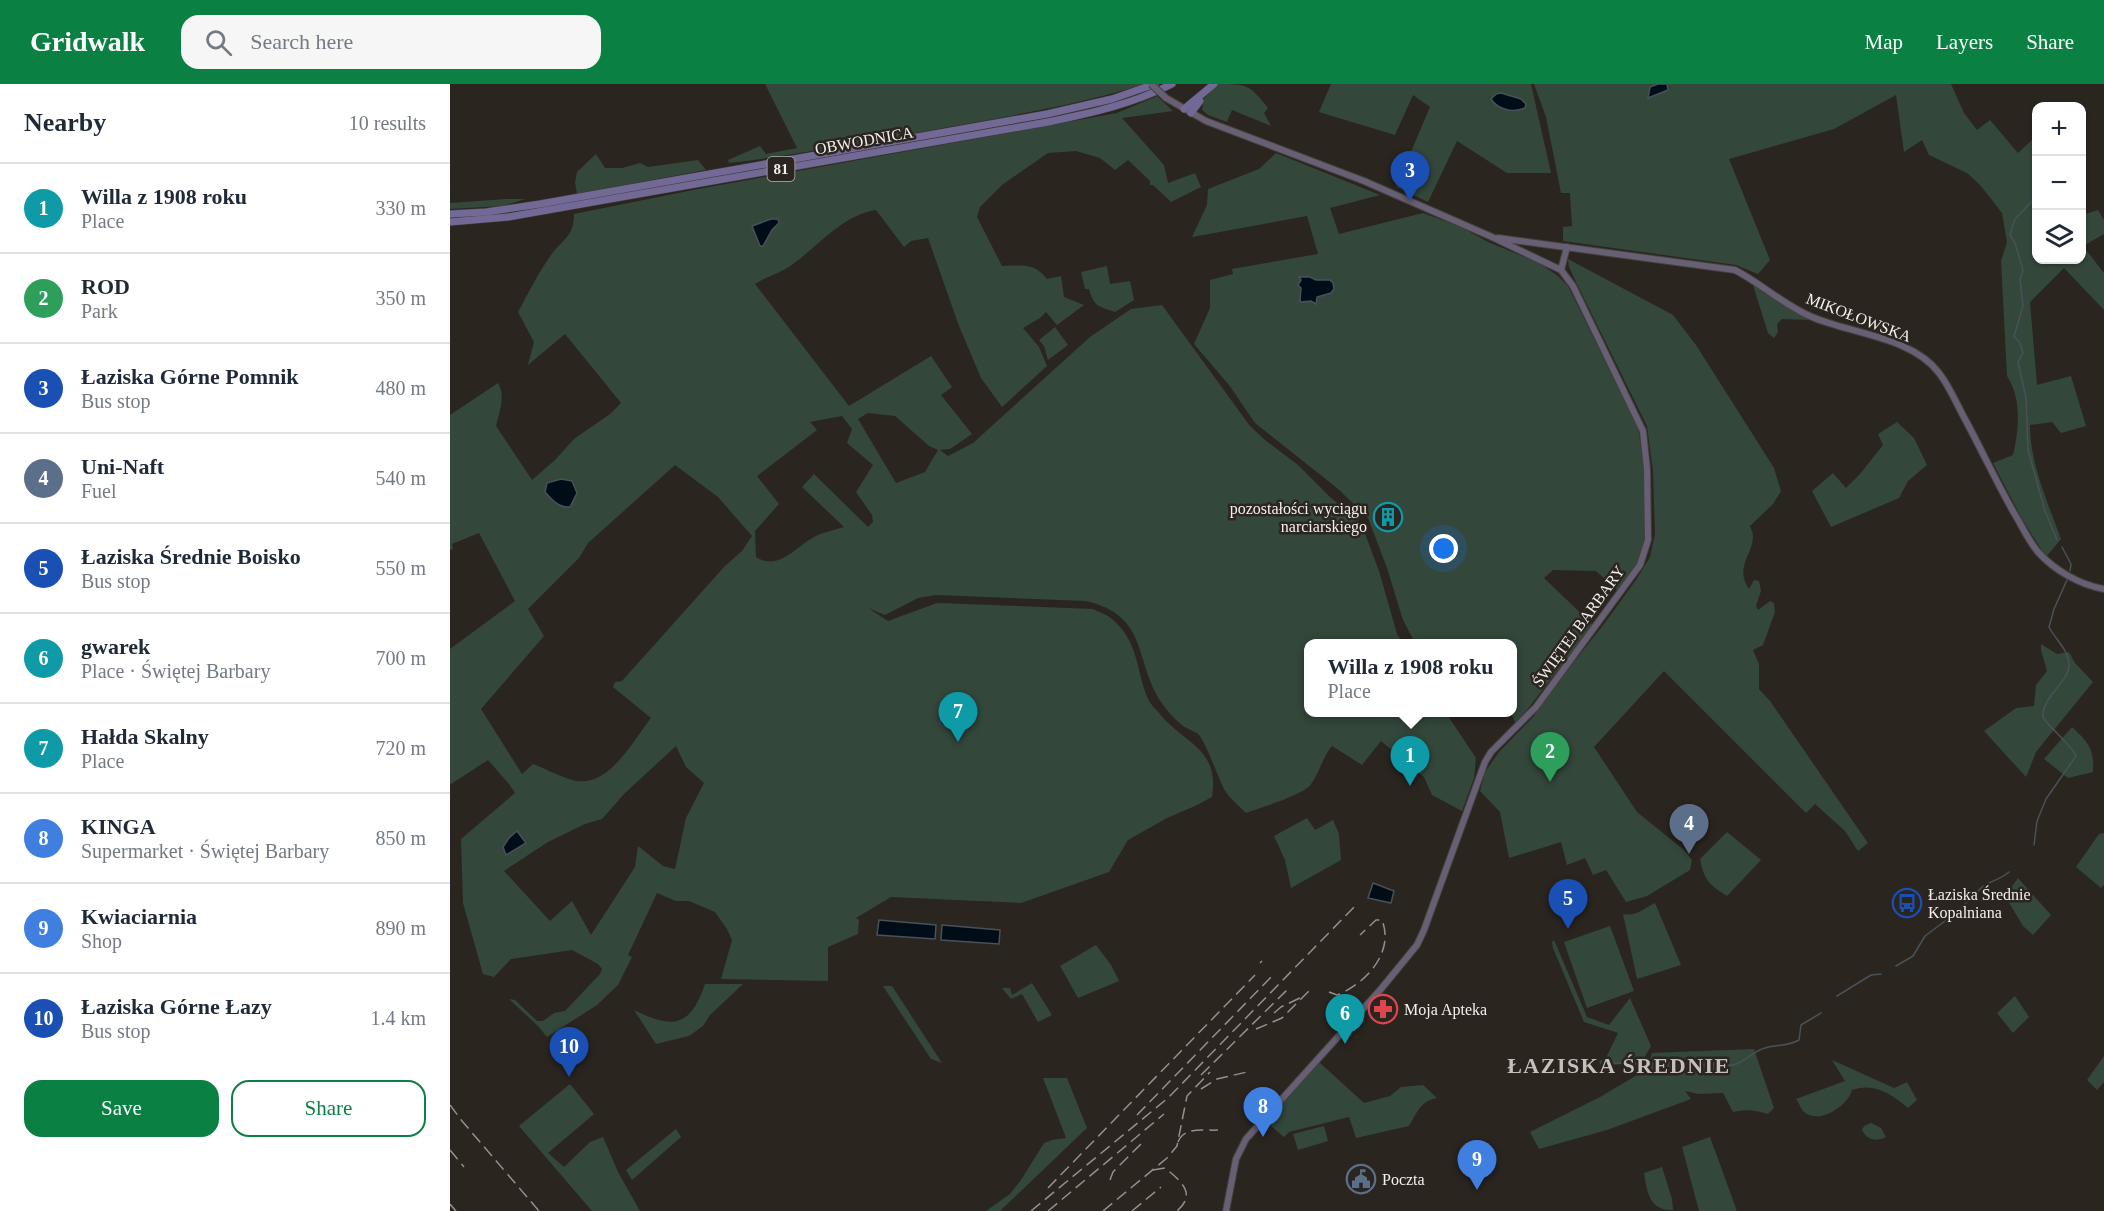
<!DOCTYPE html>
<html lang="en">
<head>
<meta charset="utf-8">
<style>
	body { margin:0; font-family:Georgia,serif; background:#f6f6f7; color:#1f2937 }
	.controls { position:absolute; right:18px; top:18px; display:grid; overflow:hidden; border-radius:12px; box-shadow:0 2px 4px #0004 }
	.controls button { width:54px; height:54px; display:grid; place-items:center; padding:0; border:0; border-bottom:2px solid #e0e1e3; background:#fff; color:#1f2937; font:30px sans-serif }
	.you { position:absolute; left:994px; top:465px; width:21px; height:21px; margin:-15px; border:4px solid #fff; border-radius:50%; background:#1a73e8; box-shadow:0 0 0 9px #1a73e833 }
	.badge { display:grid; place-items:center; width:39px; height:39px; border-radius:50%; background:#0b8043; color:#fff; font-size:20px; font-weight:700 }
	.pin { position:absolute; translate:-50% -50px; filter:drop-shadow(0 2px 3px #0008) }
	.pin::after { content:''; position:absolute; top:32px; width:21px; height:18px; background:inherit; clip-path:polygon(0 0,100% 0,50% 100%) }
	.popup { position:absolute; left:854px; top:555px; width:213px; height:78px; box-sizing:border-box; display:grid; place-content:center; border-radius:12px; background:#fff; filter:drop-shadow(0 2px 4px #0005); font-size:20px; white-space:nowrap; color:#747a83 }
	.popup b { font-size:22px; color:#1f2937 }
	.popup::after { content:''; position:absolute; left:50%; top:100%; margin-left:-12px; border:12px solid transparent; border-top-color:#fff }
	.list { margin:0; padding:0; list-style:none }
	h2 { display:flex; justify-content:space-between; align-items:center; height:78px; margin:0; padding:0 24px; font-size:26px }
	h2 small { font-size:20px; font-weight:400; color:#747a83 }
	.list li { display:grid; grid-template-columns:39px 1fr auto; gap:18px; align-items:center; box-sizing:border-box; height:90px; padding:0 24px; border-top:2px solid #e0e1e3 }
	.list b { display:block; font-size:22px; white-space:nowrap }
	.list p { margin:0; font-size:20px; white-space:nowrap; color:#747a83 }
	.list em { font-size:20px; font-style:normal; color:#747a83 }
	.actions { display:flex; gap:12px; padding:18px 24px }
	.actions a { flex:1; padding:14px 0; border:2px solid #0b8043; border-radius:18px; text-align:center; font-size:21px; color:#0b8043 }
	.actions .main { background:#0b8043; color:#fff }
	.icon { flex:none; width:33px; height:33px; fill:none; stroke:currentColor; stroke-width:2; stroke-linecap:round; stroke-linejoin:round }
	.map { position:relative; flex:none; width:1654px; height:1127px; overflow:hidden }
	header { display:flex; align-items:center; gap:36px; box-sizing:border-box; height:84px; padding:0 30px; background:#0b8043; color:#fff }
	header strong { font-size:28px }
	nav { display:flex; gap:33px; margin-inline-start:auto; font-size:21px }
	.search { width:420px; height:54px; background:#f6f6f7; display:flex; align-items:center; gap:15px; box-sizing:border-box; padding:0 21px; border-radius:18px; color:#747a83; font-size:22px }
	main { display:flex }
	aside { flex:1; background:#fff }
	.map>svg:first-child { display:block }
	.green { fill:#34473b; fill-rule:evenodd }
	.water { fill:#000d19; stroke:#495158; stroke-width:1.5 }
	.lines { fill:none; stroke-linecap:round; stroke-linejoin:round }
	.stream { stroke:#495158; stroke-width:1.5 }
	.secondary-casing { stroke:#45403c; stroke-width:8 }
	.primary-casing { stroke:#45403c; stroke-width:8 }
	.secondary { stroke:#675f73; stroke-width:6 }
	.primary { stroke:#726996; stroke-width:7 }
	.rail { stroke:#95908c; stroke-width:1.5; stroke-dasharray:12 6; stroke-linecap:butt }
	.secondary-bridge-casing { stroke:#45403c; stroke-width:8; stroke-linecap:butt }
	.secondary-bridge { stroke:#675f73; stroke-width:6 }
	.labels { text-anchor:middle; stroke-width:5; stroke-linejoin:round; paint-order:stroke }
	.shield { fill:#2b2520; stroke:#b8b2af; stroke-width:1.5 }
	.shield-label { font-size:15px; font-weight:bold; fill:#f4efec }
	.street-label { font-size:16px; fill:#f4efec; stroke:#2b2520 }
	.poi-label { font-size:16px; fill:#f4efec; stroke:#2b2520; text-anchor:start }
	.district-label { font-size:22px; font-weight:bold; letter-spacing:1.5px; fill:#c7bfb9; stroke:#2b2520 }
</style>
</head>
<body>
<header>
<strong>Gridwalk</strong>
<div class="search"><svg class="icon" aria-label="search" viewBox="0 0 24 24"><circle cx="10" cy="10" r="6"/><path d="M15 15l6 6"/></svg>Search here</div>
<nav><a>Map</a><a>Layers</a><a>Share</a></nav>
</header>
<main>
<aside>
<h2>Nearby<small>10 results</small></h2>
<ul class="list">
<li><span class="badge" style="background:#0f9aa8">1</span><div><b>Willa z 1908 roku</b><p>Place</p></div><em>330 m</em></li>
<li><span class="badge" style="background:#2e9e5b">2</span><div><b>ROD</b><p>Park</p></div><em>350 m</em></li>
<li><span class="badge" style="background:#1a4fb4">3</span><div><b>Łaziska Górne Pomnik</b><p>Bus stop</p></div><em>480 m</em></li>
<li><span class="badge" style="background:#5c6f8a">4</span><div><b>Uni-Naft</b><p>Fuel</p></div><em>540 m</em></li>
<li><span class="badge" style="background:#1a4fb4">5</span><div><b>Łaziska Średnie Boisko</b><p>Bus stop</p></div><em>550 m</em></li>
<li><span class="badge" style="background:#0f9aa8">6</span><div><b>gwarek</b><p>Place · Świętej Barbary</p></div><em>700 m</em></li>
<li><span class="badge" style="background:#0f9aa8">7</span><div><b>Hałda Skalny</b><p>Place</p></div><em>720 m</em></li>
<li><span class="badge" style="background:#3f7fe0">8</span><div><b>KINGA</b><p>Supermarket · Świętej Barbary</p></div><em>850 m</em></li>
<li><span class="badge" style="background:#3f7fe0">9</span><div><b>Kwiaciarnia</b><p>Shop</p></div><em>890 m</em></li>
<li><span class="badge" style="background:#1a4fb4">10</span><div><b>Łaziska Górne Łazy</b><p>Bus stop</p></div><em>1.4 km</em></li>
</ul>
<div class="actions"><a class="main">Save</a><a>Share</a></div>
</aside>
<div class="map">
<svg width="1654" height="1127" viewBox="0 0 1654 1127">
	<rect width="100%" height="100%" fill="#2b2520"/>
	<g class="green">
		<path d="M315,0H695C631,20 565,31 499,43C426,56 353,70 279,79L278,76L310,62L316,70L347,64Z"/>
		<path d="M767,0C797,0 799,0 818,24L814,29L821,42L782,26L777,38L758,31L752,26L754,14Z"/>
		<polygon points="881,0 1081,0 1101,89 1057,89 1007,57 978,118 946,103 980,23 963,11 945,51 869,28"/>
		<path d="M1084,0H1501L1514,29L1527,46L1540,36L1568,69L1586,52V176H1632V131L1648,126L1654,136V150L1633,162L1654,189V226L1614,184L1580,218L1587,301L1621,292L1636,342L1611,349L1602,338L1580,341C1580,380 1598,419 1611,455L1596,473L1572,435L1543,379L1563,371C1569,345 1572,315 1557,292L1551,177L1557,158L1552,129L1531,102L1517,89L1479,71L1472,56L1454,68L1446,11L1384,45L1279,75L1320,176L1308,190L1286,181L1113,157V143L1122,142L1120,109H1111L1096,33Z"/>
		<path d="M707,12L723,27L672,34L714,81L718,99L745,89L751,103L721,118L703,101H700V97L678,76L665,86L650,74L626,67L598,69L552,101L530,123L527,133L552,182C571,182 584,178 597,195L611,192L614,213L634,221L607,241L596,228L590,234L573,244L589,263L597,282L552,323L531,294L509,242L478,154L461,157L454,163L426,126C393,131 369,161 343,180C332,189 317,192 305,200L399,322L481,272L502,303L491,311L522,350L500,365L490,366L498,372L523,359L640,253L681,225L712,221L800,342L815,356L848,381L880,413L911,439L929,487L947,550L953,559L858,560V628L996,629L1026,674L1024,694L1012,727L982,711L974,693L931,657L912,681L882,662C872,674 870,688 861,700C854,711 809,724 796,729C789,722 779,714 774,705C768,693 756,659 749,651C745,647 737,645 733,642C724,635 717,627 711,618C683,574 699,532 636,517L486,511L468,514L435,531L418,524L438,537L487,519L643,525C649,528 658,531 663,536C689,558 686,587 698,615C700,620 706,625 709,629C734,660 770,664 762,713L745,722L717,734L678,756L659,788L571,819L441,813L406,834L409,836L408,850L378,863V897L271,895L282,856L277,845L265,828L239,817H226L207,809L178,871L182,873L168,901L147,921L97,953L88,942L59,915L65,916L87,937H93L104,929L115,927L150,890L152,885L148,880L122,866L61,875L44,893L33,890L13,819L11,755L65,709L59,700L38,676L1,700L0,698V565L65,517L29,449L2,460L3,465L0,466V331L48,299C56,312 49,329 46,342L82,396L105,376L124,355L160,330L171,319L115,250L78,281L84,258L68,228C78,210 87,191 99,174C110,156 124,155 124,130L248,105L667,29ZM418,329L445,332L479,362L488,366L475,388L446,399L408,335ZM392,332L402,345L397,359L423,381L406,408L422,431L423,438L418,443L364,390L352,403L394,443C385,446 374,448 366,452C347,461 329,488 306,473L305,447L329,420L307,392L367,346L360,338ZM225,381L268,413L302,452L292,467L274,483L172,597L165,598L163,603L201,634C182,658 158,706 122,696C109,692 96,685 83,680L72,690L31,625L94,552L78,525L129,474L138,459ZM226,662L236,683L254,699L236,734L225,785L213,782L188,762L185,783L141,851L122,817L100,837L54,787L98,758L135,740L152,735L174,710Z"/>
		<polygon points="826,69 930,111 880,124 889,150 973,129 1011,143 1038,158 1089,179 1108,192 1118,202 1188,344 1195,388 1195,450 1193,472 1168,507 1146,487 1103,486 1094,494 1143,541 1066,640 1061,629 1062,560 965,559 953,536 937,484 918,434 887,404 805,339 779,301 744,260 760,224 760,196 783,190 782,185 868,170 857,132 742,153 757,121 758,105 809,85"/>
		<polygon points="146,70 155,84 172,84 190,79 198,83 248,76 256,86 127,110 125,99 127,88"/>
		<polygon points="56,115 75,115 53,122 0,125 0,119"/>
		<path d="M1118,175L1223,231L1246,261L1324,384L1331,407L1323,420L1300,442C1301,445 1303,448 1303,452C1303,471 1284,483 1299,505L1304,496L1309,497L1311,507L1306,522L1308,526L1320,517L1324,519L1325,528L1313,561L1303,566L1309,580V605L1320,617L1418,759L1408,767L1395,747L1365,720L1356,729L1214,587L1144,663L1187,728L1234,766L1242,776L1240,786L1197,812L1176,818L1156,786L1143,791L1135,774L1117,781L1111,758L1059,774L1050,728L1030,707L1035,688L1049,668L1083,633L1099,609L1154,540L1186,496L1200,473L1205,450L1203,387L1197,342L1127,200L1119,183Z"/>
		<path d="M657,182L660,200L680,197L684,216L665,228C648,222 644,223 639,205H635L631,188Z"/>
		<polygon points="1302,198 1359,236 1332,235 1327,240 1328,248 1324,254 1318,249"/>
		<polygon points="605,243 618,261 598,276 594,262 589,256"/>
		<polygon points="1447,338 1464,354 1477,381 1458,397 1449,414 1381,443 1362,407 1383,389 1396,404 1410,390 1433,361 1428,350"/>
		<polygon points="1591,560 1607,570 1619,568 1625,579 1643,598 1586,668 1576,693 1534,647 1566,624 1584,622 1586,601 1597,587 1591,566"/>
		<path d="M1622,643C1639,659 1644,665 1643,688L1618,694L1594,675Z"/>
		<polygon points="857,734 865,746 883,736 889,750 891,776 841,804 835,776 824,752"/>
		<path d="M1277,748L1311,776L1277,812C1259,801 1254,796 1250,775Z"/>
		<polygon points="1654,749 1654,801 1651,804 1626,783 1649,750"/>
		<polygon points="1568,794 1601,831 1583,851 1573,842 1555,812"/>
		<path d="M1205,819L1231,881L1187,895L1173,830C1186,833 1194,824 1205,819Z"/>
		<polygon points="1160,842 1184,907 1137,924 1114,858"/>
		<path d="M1104,856L1137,933L1159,941L1180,914L1201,962L1189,983L1185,987L1181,980C1171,980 1161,980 1152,984L1149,977L1156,974L1168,949L1134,938L1103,864L1102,858Z"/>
		<polygon points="646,861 661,881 669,897 628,914 610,882"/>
		<polygon points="582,899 602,931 588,938 572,910 561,915 552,904 560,904 562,911"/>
		<path d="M255,900H293L260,931L253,942L239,952L206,960L184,926C223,945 240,944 255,900Z"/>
		<polygon points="433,902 442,902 492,979 481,975"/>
		<polygon points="1565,912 1579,933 1563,949 1547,929"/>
		<path d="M1304,965L1324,1024L1318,1030C1306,1026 1295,1025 1283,1028L1273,1009L1248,1010L1235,1007L1241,1015L1157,1046L1089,1065L1080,1048L1150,1013L1197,985L1202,969Z"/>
		<polygon points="1654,972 1654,998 1647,1006 1637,996"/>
		<path d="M1382,976L1444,1004L1457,998L1467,1016L1458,1024C1441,1010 1425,998 1402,1006C1398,1022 1369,1041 1354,1028C1351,1025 1349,1019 1346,1015L1395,997Z"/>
		<path d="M869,978L914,1019L940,1012L951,1003L973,1001L987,1014C970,1017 967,1029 959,1042L906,1054L899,1033L839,1048L834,1053L815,1037Z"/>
		<polygon points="593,994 617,994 637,1044 550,1127 536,1127 560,1110 571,1096 594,1059 602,1056 616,1054"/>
		<polygon points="120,1000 144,1030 98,1069 114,1083 140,1058 153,1053 168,1088 190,1127 142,1127 69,1042"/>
		<path d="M1421,1039L1431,1044L1436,1053C1426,1058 1417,1056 1412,1046L1414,1042Z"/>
		<polygon points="874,1042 878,1057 848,1066 843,1050"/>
		<polygon points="226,1045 231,1053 182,1096 176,1086"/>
		<polygon points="1260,1053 1287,1127 1249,1127 1232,1063"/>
		<path d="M1212,1083L1222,1115L1223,1126C1199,1127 1197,1107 1194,1089Z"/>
	</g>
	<g class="water">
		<polygon points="1208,0 1217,0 1218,6 1198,14 1200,3"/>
		<path d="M1051,9L1071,15L1076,20L1075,24C1063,29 1048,26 1041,15L1046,10Z"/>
		<polygon points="321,135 328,135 329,139 322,146 313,162 310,162 302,142"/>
		<polygon points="849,193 860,193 866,196 880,196 883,199 884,205 881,209 867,213 866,220 861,217 851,218 850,216 851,204 848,201 851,196"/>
		<path d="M111,395L122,397L127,409L120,423C109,424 102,416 95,408L97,399Z"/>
		<path d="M507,623L518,624L522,635C515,644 498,648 490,639L496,627Z"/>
		<polygon points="67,747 76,759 56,771 53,763 59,754"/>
		<polygon points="923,799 944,807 941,819 918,814"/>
		<polygon points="429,836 486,841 485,855 427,851"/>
		<polygon points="492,841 550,846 549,860 491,856"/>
	</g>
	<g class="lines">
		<g class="stream">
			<polyline points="1586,113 1565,135 1560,151 1565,159 1573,186 1570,196 1573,222 1564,252 1570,259 1573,269 1568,278 1576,314 1578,366 1595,427 1607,456"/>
			<polyline points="1612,463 1621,480 1620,487"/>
			<path d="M1584,761L1587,737L1596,715L1626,672C1622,662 1594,638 1593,633C1591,613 1620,598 1619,580C1618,565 1605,555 1599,543L1604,525L1617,496"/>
			<path d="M1446,882L1463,872L1475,852L1507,828L1531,804C1539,797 1550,796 1559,788"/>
			<polyline points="1387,912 1421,891 1431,890"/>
			<path d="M1159,979L1284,981C1296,977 1303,967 1315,964C1327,960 1337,963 1349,956L1351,941L1371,929"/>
		</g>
		<g class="secondary-casing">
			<g id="secondary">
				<polyline points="716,14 756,37 914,97 1042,153 1111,186 1123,202 1193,347 1197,385 1198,456 1190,481 1086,623 1041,668 1035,678 974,846 967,861 931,905 796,1055 786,1075 776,1127"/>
				<path d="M1048,154L1285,186C1312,200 1335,222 1362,233C1402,250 1462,253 1489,289C1500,303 1507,321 1516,337C1532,367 1547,399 1564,429C1572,442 1578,456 1588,468C1604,486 1630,501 1654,505"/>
				<polyline points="1111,186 1117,163"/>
			</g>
		</g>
		<g class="primary-casing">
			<g id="primary">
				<polyline points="734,25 764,0"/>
				<polyline points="741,29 750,17"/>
				<polyline points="0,130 36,128 90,120 597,30 662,15 705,0"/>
				<path d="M0,138L58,133L598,38C641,29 683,20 722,0"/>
			</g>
		</g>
		<use href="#secondary" class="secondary"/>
		<use href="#primary" class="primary"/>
		<g class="rail">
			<polyline points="810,879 812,877"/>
			<path d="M879,908L887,911C915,900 945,869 932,836H926L910,851"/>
			<polyline points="824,929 831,923 854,912"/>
			<polyline points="806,945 832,934 862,904"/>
			<polyline points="751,991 838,905"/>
			<polyline points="751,1005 767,995 797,988"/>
			<polyline points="0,1021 12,1037 89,1127"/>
			<polyline points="687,1031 825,889"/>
			<path d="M728,1058C734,1042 754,1047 768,1046"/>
			<polyline points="0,1066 14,1083"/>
			<path d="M703,1086L715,1084C731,1097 747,1110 727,1127"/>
			<polyline points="660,1096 663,1088 691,1060"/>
			<polyline points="598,1104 805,891"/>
			<polyline points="0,1120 6,1127"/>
			<polyline points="581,1127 718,1014 905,822"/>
			<polyline points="598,1127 714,1030"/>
			<polyline points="653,1127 717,1074 727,1062 737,1012 760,988"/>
			<polyline points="682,1127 711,1103"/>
		</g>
		<g class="secondary-bridge-casing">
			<polyline id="secondary-bridge" points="701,0 716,14"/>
		</g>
		<use href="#secondary-bridge" class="secondary-bridge"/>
	</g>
	<defs>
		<g id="building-ring" transform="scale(1.5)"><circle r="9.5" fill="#2b2520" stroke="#0f9aa8" stroke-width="1.5"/><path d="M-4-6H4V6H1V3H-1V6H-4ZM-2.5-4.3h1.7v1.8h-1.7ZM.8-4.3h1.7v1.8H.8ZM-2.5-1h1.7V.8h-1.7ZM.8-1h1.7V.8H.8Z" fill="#0f9aa8"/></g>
		<g id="bus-ring" transform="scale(1.5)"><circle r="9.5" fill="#2b2520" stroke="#1a4fb4" stroke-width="1.5"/><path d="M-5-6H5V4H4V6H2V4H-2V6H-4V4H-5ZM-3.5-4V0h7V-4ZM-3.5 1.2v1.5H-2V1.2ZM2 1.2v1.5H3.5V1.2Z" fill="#1a4fb4"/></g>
		<g id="pharmacy-ring" transform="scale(1.5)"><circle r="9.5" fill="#2b2520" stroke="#e0444e" stroke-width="1.5"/><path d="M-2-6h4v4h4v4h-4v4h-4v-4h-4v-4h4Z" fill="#e0444e"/></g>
		<g id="civic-ring" transform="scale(1.5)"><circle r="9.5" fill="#2b2520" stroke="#5c6f8a" stroke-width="1.5"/><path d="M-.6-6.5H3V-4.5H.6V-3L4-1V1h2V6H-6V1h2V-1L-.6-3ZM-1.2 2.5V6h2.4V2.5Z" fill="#5c6f8a"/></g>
	</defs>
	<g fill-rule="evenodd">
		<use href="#building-ring" x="938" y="433"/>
		<use href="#bus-ring" x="1457" y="819"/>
		<use href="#pharmacy-ring" x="933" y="925"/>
		<use href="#civic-ring" x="911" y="1095"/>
	</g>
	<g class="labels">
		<rect class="shield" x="317.5" y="73" width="27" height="24" rx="4.5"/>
		<g class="shield-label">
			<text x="331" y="90">81</text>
		</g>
		<g class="street-label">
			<text transform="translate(414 56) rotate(-10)" y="6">OBWODNICA</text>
			<text transform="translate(1409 233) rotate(21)" y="6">MIKOŁOWSKA</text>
			<text transform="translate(1128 542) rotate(-54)" y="6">ŚWIĘTEJ BARBARY</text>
		</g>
		<g class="poi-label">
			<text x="917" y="430" text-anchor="end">pozostałości wyciągu<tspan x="917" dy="18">narciarskiego</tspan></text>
			<text x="1478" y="816">Łaziska Średnie<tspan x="1478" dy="18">Kopalniana</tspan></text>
			<text x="954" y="931">Moja Apteka</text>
			<text x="932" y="1101">Poczta</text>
		</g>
		<g class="district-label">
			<text x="1169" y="989">ŁAZISKA ŚREDNIE</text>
		</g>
	</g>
</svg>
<div class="controls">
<button>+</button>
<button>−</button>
<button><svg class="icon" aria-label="layers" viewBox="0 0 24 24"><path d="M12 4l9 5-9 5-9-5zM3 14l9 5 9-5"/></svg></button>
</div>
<div class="you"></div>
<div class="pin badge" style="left:960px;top:702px;background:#0f9aa8">1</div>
<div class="popup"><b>Willa z 1908 roku</b>Place</div>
<div class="pin badge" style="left:1100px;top:698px;background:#2e9e5b">2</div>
<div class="pin badge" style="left:960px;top:117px;background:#1a4fb4">3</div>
<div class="pin badge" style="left:1239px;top:770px;background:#5c6f8a">4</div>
<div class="pin badge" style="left:1118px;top:845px;background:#1a4fb4">5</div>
<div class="pin badge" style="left:895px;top:960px;background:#0f9aa8">6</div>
<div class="pin badge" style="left:508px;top:658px;background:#0f9aa8">7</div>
<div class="pin badge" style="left:813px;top:1053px;background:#3f7fe0">8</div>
<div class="pin badge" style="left:1027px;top:1106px;background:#3f7fe0">9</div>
<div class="pin badge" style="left:119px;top:993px;background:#1a4fb4">10</div>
</div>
</main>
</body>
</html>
